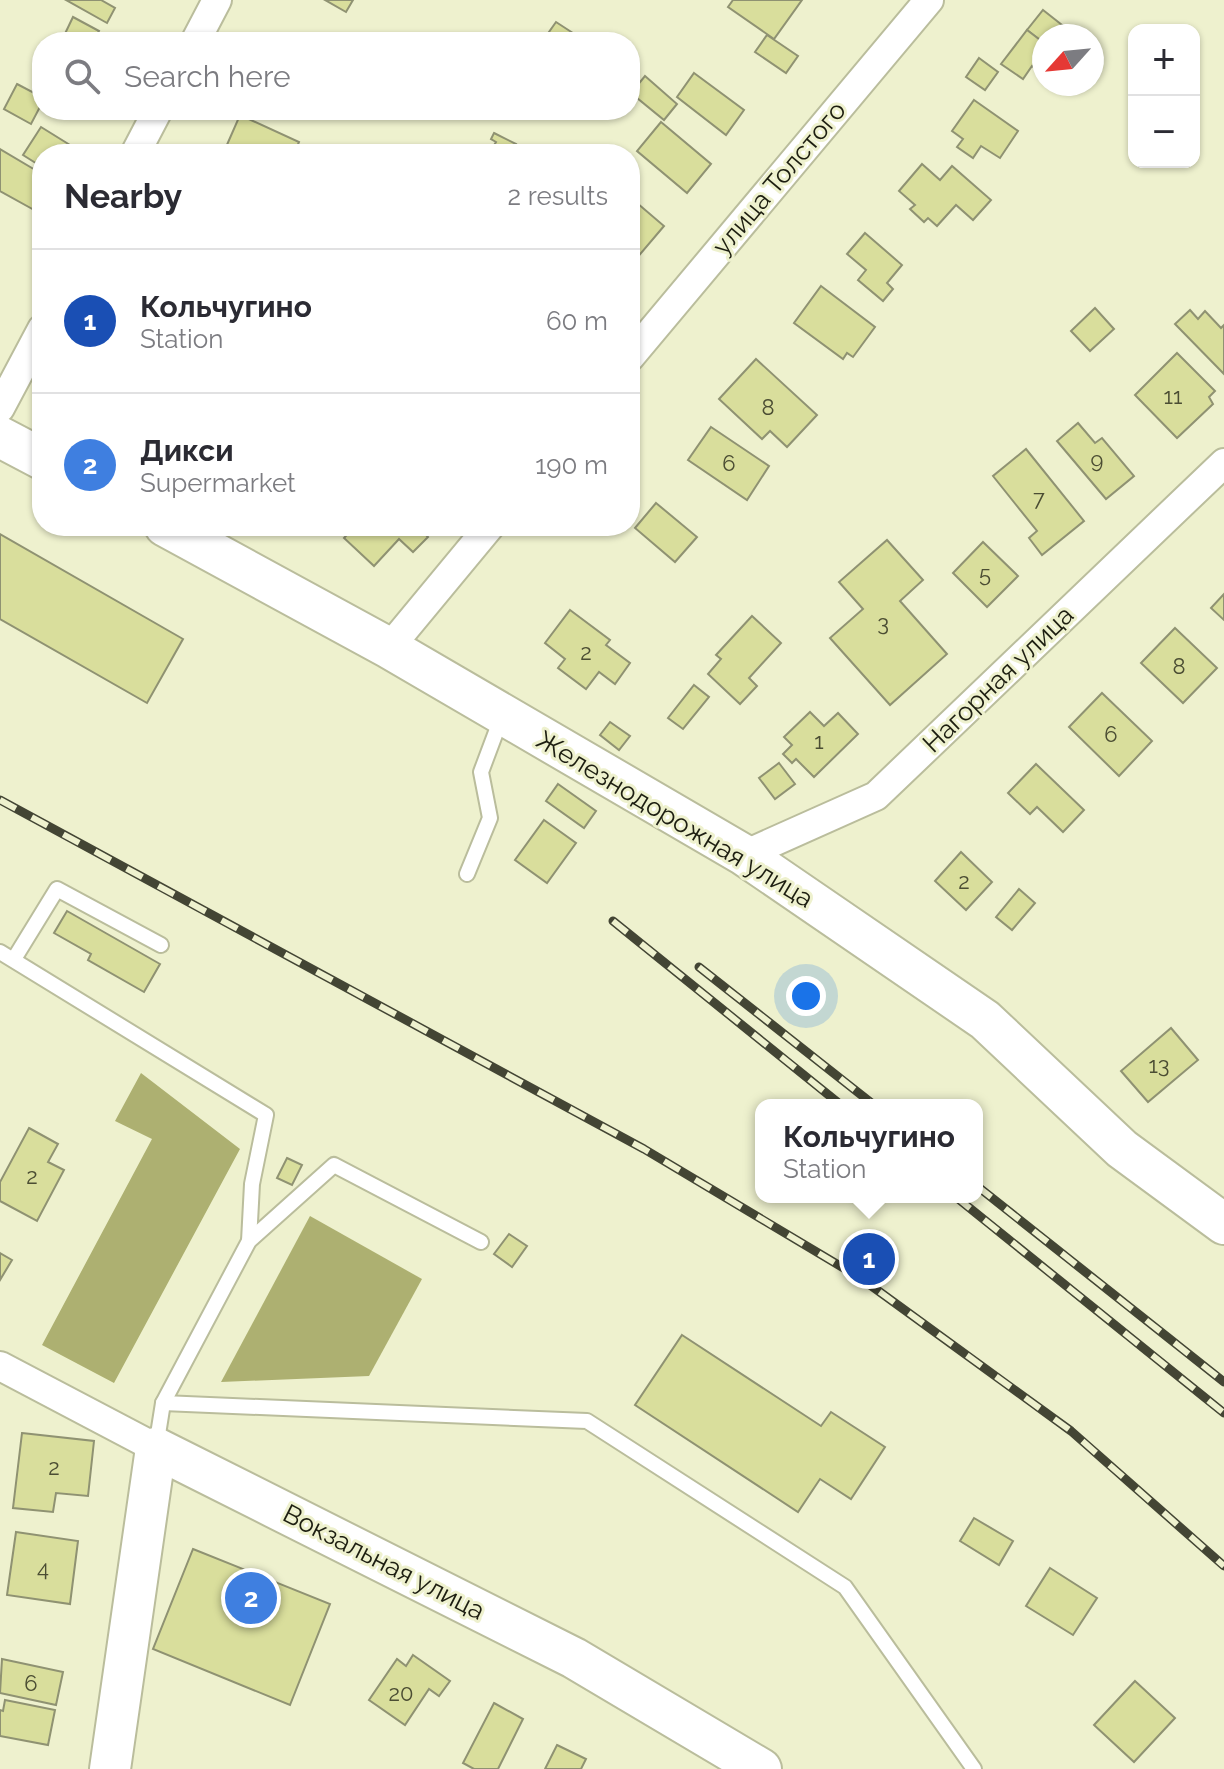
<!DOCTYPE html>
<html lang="en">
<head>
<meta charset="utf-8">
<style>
	body { margin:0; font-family:Raleway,sans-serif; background:#f7f7f7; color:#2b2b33 }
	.controls { position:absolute; right:24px; top:24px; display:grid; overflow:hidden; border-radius:16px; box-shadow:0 2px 6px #0004 }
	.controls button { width:72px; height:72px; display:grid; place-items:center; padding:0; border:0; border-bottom:2px solid #e1e1e2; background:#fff; color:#2b2b33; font:40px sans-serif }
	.compass { position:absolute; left:1032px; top:24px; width:72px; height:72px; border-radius:50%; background:#fff; box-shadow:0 2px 6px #0004; rotate:243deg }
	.you { position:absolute; left:806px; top:996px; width:28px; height:28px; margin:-20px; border:6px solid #fff; border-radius:50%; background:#1a73e8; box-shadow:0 0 0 12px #1a73e833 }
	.badge { display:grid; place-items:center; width:52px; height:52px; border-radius:50%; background:#7c3aed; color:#fff; font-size:26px; font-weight:700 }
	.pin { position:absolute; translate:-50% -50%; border:4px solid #fff; box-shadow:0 2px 8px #0006 }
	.popup { position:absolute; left:755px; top:1099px; width:228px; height:104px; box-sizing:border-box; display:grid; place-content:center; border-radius:16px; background:#fff; filter:drop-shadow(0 2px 6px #0005); font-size:26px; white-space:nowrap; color:#7c7c81 }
	.popup b { font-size:30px; color:#2b2b33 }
	.popup::after { content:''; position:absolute; left:50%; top:100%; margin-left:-16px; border:16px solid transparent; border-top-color:#fff }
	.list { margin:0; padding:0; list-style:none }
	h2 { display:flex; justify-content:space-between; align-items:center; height:104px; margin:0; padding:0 32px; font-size:34px }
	h2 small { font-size:26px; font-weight:400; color:#7c7c81 }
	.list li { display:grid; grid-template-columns:52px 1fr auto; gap:24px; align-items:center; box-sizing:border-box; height:144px; padding:0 32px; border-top:2px solid #e1e1e2 }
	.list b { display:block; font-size:30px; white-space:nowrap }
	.list p { margin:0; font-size:26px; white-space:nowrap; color:#7c7c81 }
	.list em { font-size:26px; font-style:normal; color:#7c7c81 }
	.icon { flex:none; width:44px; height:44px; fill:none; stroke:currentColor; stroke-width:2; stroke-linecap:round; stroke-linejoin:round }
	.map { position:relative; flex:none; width:1224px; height:1769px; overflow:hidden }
	.search { position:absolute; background:#fff; box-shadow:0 2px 6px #0004; left:32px; top:32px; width:608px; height:88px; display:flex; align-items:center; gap:20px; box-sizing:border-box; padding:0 28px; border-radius:32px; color:#7c7c81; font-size:30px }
	.panel { position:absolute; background:#fff; box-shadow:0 2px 6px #0004; left:32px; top:144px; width:608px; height:392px; border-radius:32px }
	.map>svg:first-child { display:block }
	.forest { fill:#adb071 }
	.building { fill:#d9de9c; stroke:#8f9272; stroke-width:2 }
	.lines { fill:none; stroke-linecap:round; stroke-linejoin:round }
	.lane-casing { stroke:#babd9c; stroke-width:18 }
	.street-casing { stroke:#babd9c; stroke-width:32 }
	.secondary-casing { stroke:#babd9c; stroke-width:44 }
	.lane { stroke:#fff; stroke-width:14 }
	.street { stroke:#fff; stroke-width:28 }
	.secondary { stroke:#fff; stroke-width:40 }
	.rail-casing { stroke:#434534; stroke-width:9 }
	.rail { stroke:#eef1ce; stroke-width:6; stroke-dasharray:18; stroke-linecap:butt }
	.labels { text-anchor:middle; stroke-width:6; stroke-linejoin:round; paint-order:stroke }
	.number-label { font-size:22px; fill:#4b4d33 }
	.street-label { font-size:26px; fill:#1c1d10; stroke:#eef1ce }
</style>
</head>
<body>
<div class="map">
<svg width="1224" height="1769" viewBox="0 0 1224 1769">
	<rect width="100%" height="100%" fill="#eef1ce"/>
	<g class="forest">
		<polygon points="141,1073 240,1149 114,1383 42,1345 152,1139 115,1121"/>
		<polygon points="310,1216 422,1279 369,1376 221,1382"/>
	</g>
	<g class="building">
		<polygon points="66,0 101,0 115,8 107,23"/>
		<polygon points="325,0 353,0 346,12"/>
		<polygon points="733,0 802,0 774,39 728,7"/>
		<polygon points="1043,10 1076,36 1044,36 1044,43 1027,30"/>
		<polygon points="73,17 99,31 93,42 61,42"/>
		<polygon points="556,22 579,37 576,42 565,42 549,32"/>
		<polygon points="1027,30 1044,43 1044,75 1032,66 1023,79 1001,64"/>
		<polygon points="767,35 798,56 786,73 755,52"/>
		<polygon points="979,58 998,72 985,90 966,77"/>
		<polygon points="694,73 744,110 726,135 677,97"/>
		<polygon points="645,76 677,104 664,120 631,93"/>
		<polygon points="17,84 42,97 42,103 31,124 4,109"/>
		<polygon points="974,100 1018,131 1000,158 981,146 973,158 957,147 963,139 952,131"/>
		<polygon points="240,115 299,142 294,154 243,154 226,147"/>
		<polygon points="661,122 711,164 687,193 637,151"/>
		<polygon points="41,127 78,150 75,154 42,154 42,167 23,155"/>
		<polygon points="494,133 516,144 511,154 490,152 496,142 491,139"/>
		<polygon points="0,149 42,174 42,201 36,211 0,191"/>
		<polygon points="922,164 940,180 952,166 991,200 973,220 956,205 937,226 928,218 924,222 910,209 915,205 899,191"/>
		<polygon points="630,197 664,226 636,259 630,254"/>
		<polygon points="865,233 902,265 887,283 893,289 883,301 858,280 866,270 847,254"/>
		<polygon points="821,286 875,327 853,357 847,353 843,359 794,323"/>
		<polygon points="1095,308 1114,329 1090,351 1071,331"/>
		<polygon points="1190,310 1198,319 1205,311 1221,328 1224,325 1224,374 1175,324"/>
		<polygon points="1177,353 1215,391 1209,397 1213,404 1177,438 1135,395"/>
		<polygon points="756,359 817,415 787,447 770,431 762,439 719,399"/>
		<polygon points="1078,423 1095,443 1102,438 1134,476 1106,499 1057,441"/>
		<polygon points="711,427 769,466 747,500 688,460"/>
		<polygon points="1026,449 1084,521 1042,555 1029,538 1037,531 993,476"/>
		<polygon points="656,503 697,537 675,562 635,528"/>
		<polygon points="355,526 417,526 428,537 413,552 399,539 374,566 344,538"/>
		<polygon points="0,534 183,639 147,703 0,619"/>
		<polygon points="887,540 923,580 900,601 947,654 890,705 830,638 863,609 839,582"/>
		<polygon points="983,542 1018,576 987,607 953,573"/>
		<polygon points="1224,594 1224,620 1211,608"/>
		<polygon points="570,610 610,640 606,645 630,663 615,684 599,672 586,689 558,668 565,659 545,643"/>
		<polygon points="752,616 781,643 749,678 757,686 740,704 708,674 721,659 716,655"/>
		<polygon points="1175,628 1217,668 1183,703 1141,663"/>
		<polygon points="694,685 709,697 683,729 668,718"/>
		<polygon points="1102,693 1152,741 1119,776 1069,727"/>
		<polygon points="810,712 824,726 838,713 858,734 814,777 796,759 792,763 783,754 792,745 784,737"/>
		<polygon points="610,722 630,736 619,750 600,735"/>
		<polygon points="779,763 795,784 775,799 759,778"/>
		<polygon points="1036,764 1084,810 1063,832 1037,807 1030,814 1008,793"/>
		<polygon points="558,784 596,811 584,828 546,801"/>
		<polygon points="544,820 576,843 547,883 515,860"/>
		<polygon points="961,852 992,882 966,910 935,881"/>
		<polygon points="1019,889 1035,903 1012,930 996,917"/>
		<polygon points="67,911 160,964 144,992 88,960 91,954 54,933"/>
		<polygon points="1171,1028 1198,1060 1148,1102 1121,1071"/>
		<polygon points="29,1128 58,1144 48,1162 64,1170 37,1221 0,1201 0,1182"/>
		<polygon points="287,1158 302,1165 292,1185 277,1178"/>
		<polygon points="509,1234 527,1246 512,1267 494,1254"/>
		<polygon points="0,1253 12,1260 0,1280"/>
		<polygon points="682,1335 821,1426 831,1412 885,1447 851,1499 820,1479 798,1512 635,1405"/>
		<polygon points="22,1433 94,1441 88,1496 56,1493 53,1512 13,1508"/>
		<polygon points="974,1518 1013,1541 999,1565 960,1541"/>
		<polygon points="16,1532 78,1541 70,1604 7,1595"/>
		<polygon points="193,1549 330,1604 290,1705 153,1649"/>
		<polygon points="1050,1568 1097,1598 1073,1635 1026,1606"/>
		<polygon points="413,1655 450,1681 439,1696 429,1689 405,1725 369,1700 397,1659 406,1666"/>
		<polygon points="2,1659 63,1672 56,1705 0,1693"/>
		<polygon points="1135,1681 1175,1718 1134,1762 1094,1725"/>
		<polygon points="5,1700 55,1710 48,1745 0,1736 0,1710 3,1711"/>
		<polygon points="494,1703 523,1719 498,1769 474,1769 463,1763"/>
		<polygon points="557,1745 586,1759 581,1769 545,1769"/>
	</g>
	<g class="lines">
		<g class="lane-casing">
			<g id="lane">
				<polyline points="467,874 490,818 481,772 502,716"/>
				<polyline points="0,952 266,1115 252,1184 249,1241"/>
				<polyline points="14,959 57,889 161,945"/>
				<polyline points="163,1403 587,1421 845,1587 974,1769"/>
				<polyline points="156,1447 163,1403 249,1241 334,1165 481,1242"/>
			</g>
		</g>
		<g class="street-casing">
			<g id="street">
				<polyline points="195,42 217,0"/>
				<polyline points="135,154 158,110"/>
				<polyline points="630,357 929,0"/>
				<polyline points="0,408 42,329"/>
				<polyline points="389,648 490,526"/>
				<polyline points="744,855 876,796 1224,463"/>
				<polyline points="0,1366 156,1448"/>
			</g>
		</g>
		<g class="secondary-casing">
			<g id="secondary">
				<polyline points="0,437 42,459"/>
				<polyline points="165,526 389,648 744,855 985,1020 1122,1149 1224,1224"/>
				<polyline points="110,1769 156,1448 574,1658 761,1769"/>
			</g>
		</g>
		<use href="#lane" class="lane"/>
		<use href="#street" class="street"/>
		<use href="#secondary" class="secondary"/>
		<g class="rail-casing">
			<g id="rail">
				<polyline points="0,800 644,1149 862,1279 1071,1431 1224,1566"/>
				<polyline points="613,921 841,1105"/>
				<polyline points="699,967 874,1105"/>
				<polyline points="977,1186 1224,1382"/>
				<polyline points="956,1197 1224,1413"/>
			</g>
		</g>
		<use href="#rail" class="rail"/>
	</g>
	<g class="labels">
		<g class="number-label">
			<text x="1173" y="404">11</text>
			<text x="768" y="415">8</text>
			<text x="1097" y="468">9</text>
			<text x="729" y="471">6</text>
			<text x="1039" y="506">7</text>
			<text x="985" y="582">5</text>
			<text x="883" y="631">3</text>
			<text x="586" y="660">2</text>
			<text x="1179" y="674">8</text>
			<text x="1111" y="742">6</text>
			<text x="819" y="749">1</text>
			<text x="964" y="889">2</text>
			<text x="1159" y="1073">13</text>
			<text x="32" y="1184">2</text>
			<text x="54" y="1475">2</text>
			<text x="43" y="1576">4</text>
			<text x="31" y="1691">6</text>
			<text x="401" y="1701">20</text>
		</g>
		<g class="street-label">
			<text transform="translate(779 178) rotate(-50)" y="9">улица Толстого</text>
			<text transform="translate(998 679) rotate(-44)" y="9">Нагорная улица</text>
			<text transform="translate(675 819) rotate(31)" y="9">Железнодорожная улица</text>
			<text transform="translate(384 1562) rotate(27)" y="9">Вокзальная улица</text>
		</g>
	</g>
</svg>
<div class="controls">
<button>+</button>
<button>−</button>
</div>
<svg class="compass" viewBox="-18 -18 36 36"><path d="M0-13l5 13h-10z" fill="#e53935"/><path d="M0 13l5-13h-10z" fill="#7c7c81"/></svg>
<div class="you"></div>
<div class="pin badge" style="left:869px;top:1259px;background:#1a4fb4">1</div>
<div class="popup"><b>Кольчугино</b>Station</div>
<div class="pin badge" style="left:251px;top:1598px;background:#3f7fe0">2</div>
<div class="search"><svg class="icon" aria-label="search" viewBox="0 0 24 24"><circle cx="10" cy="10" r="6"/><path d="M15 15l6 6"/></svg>Search here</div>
<section class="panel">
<h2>Nearby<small>2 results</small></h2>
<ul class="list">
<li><span class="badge" style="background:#1a4fb4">1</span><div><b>Кольчугино</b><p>Station</p></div><em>60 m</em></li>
<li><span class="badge" style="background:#3f7fe0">2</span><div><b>Дикси</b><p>Supermarket</p></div><em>190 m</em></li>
</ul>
</section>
</div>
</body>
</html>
